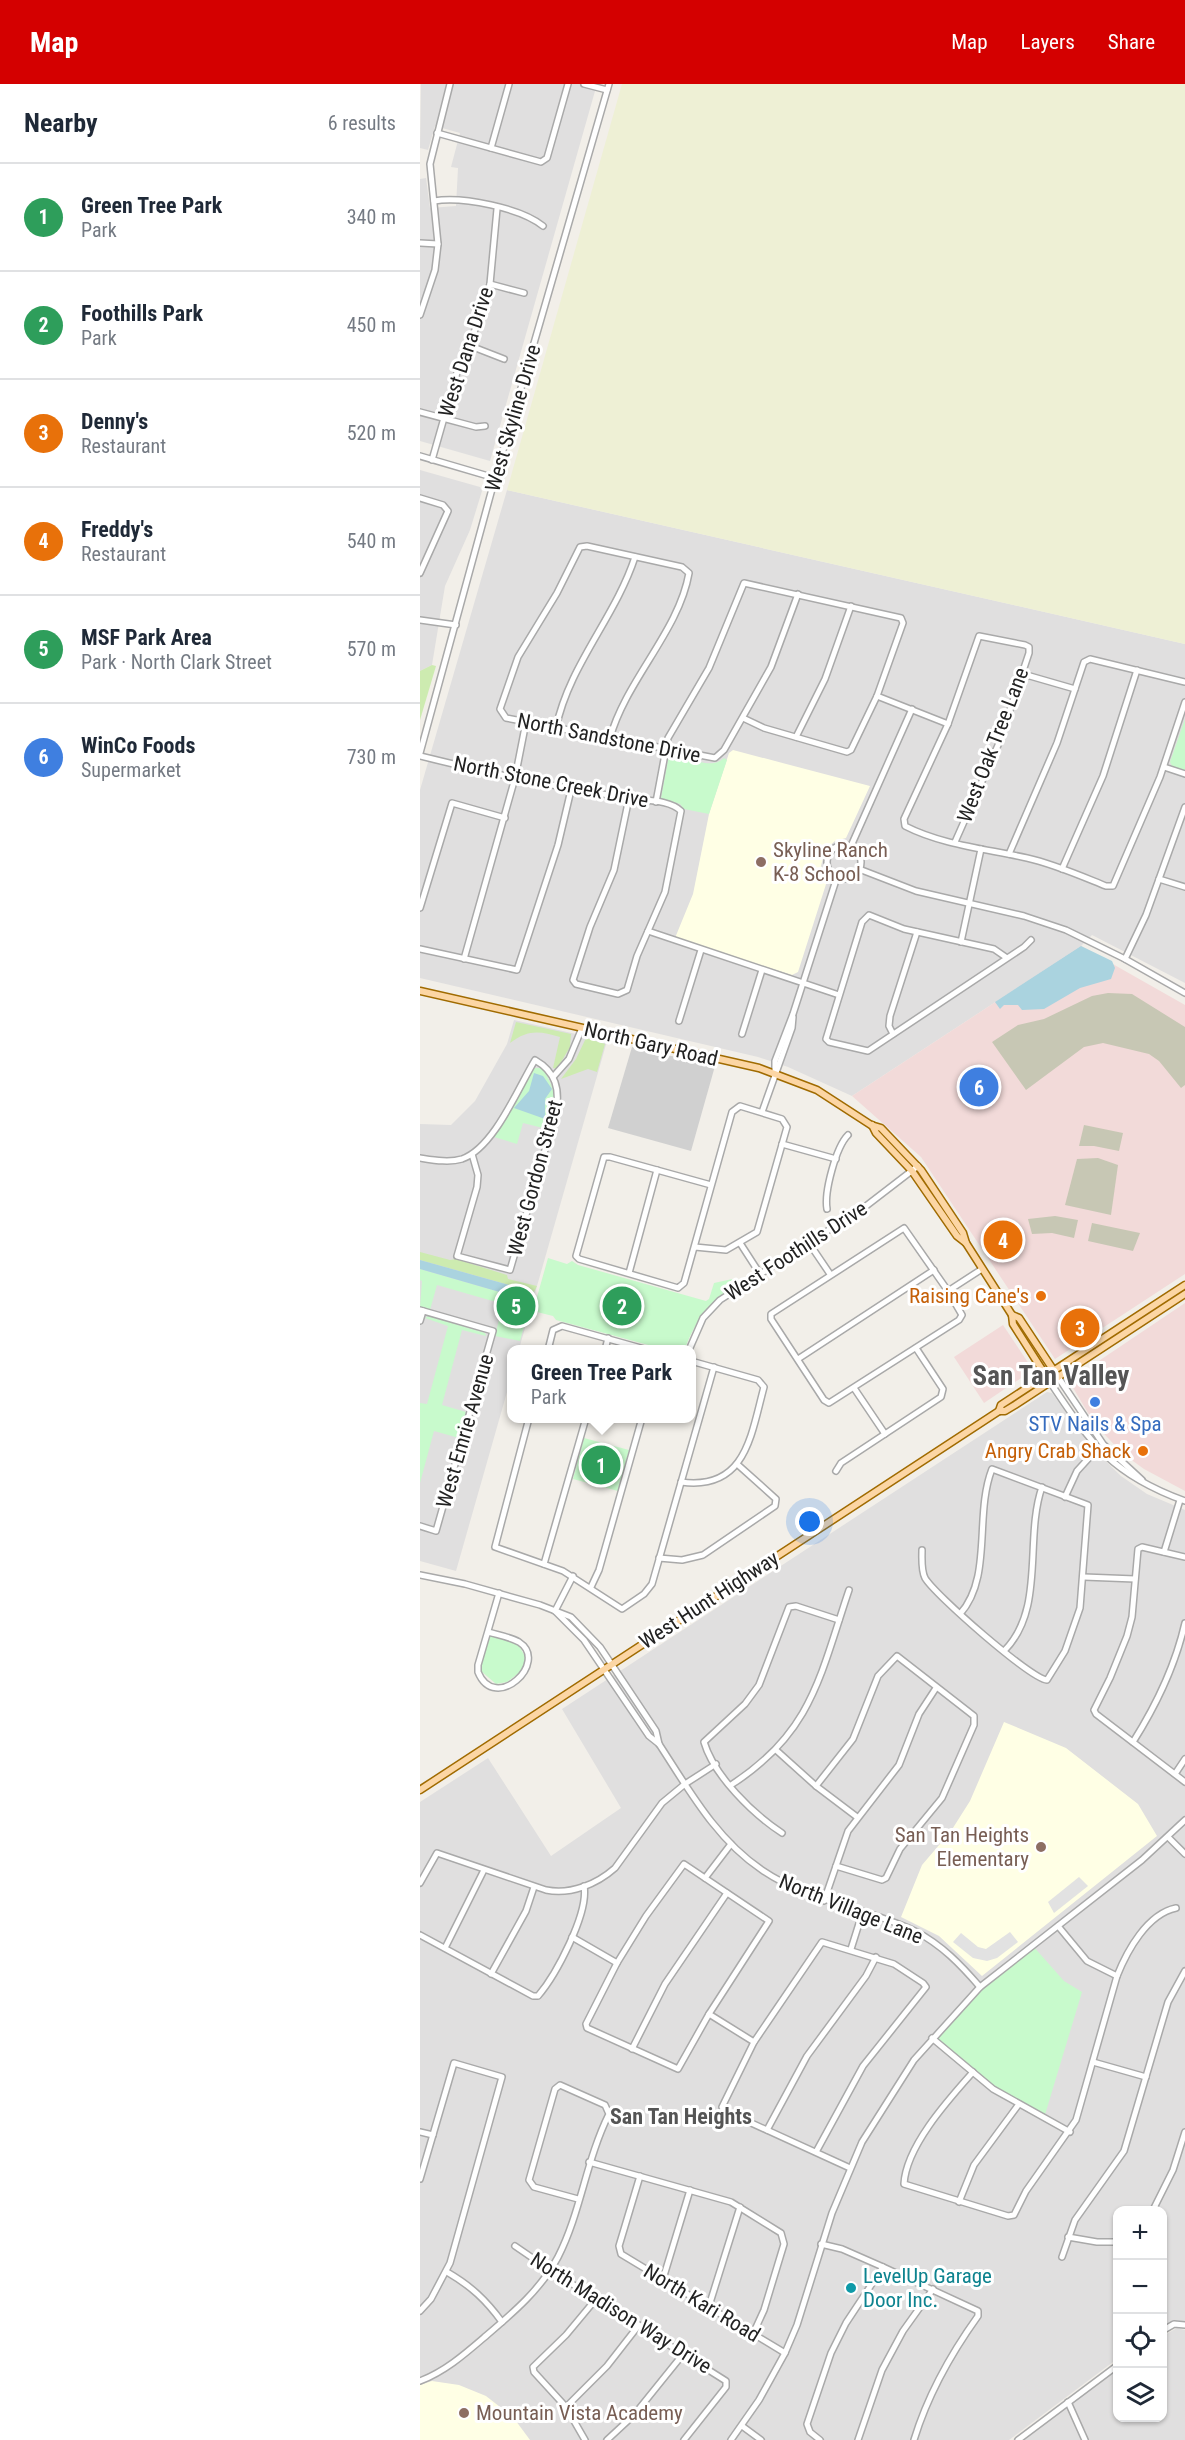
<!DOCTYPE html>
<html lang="en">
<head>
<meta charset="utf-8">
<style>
	body { margin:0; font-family:"Roboto Condensed",sans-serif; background:#f2f2f3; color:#1f2937 }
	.controls { position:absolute; right:18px; bottom:18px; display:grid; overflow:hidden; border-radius:12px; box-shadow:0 2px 4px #0004 }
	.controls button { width:54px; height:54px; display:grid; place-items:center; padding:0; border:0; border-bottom:2px solid #e0e1e3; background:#fff; color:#1f2937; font:30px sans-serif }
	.you { position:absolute; left:390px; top:1438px; width:21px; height:21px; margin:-15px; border:4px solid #fff; border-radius:50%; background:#1a73e8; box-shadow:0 0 0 9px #1a73e833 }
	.badge { display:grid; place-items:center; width:39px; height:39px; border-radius:50%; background:#d40000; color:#fff; font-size:20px; font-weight:700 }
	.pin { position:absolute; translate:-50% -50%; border:3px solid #fff; box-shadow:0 2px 6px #0006 }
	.popup { position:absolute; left:87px; top:1261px; width:189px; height:78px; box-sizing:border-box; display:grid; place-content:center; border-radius:12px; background:#fff; filter:drop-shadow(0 2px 4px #0005); font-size:20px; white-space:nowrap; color:#747a83 }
	.popup b { font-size:22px; color:#1f2937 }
	.popup::after { content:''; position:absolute; left:50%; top:100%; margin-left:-12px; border:12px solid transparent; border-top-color:#fff }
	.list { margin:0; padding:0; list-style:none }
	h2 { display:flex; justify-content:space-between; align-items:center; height:78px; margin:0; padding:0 24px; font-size:26px }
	h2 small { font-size:20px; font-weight:400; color:#747a83 }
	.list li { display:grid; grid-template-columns:39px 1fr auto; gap:18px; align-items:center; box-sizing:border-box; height:108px; padding:0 24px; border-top:2px solid #e0e1e3 }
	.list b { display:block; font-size:22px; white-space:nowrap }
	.list p { margin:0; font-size:20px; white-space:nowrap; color:#747a83 }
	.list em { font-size:20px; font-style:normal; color:#747a83 }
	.icon { flex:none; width:33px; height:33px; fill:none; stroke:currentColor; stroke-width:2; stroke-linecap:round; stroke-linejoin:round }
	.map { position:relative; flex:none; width:765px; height:2356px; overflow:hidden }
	header { display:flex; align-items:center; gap:36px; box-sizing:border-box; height:84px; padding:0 30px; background:#d40000; color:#fff }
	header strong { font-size:28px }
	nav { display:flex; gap:33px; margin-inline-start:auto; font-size:21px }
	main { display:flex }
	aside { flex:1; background:#fff }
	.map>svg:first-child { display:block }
	.residential { fill:#e0dfdf }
	.commercial { fill:#f2dad9 }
	.education { fill:#ffffe5 }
	.religious { fill:#d0d0d0 }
	.construction { fill:#c7c7b4 }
	.farmland { fill:#eef0d5 }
	.grass { fill:#cdebb0 }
	.park { fill:#c8facc }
	.parking { fill:#e2e2e2 }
	.water { fill:#aad3df }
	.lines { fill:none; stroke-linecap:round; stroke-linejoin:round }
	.minor-casing { stroke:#a9a9a9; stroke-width:8 }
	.major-casing { stroke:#a06b00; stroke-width:9 }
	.minor { stroke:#fff; stroke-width:5 }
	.major { stroke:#fcd6a4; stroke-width:6 }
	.education-dot { fill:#8d6e63; stroke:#fff; stroke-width:2 }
	.food-dot { fill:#e8710a; stroke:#fff; stroke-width:2 }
	.shop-dot { fill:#3f7fe0; stroke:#fff; stroke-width:2 }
	.culture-dot { fill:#0f9aa8; stroke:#fff; stroke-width:2 }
	.labels { text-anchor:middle; stroke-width:6; stroke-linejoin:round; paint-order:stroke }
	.street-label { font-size:21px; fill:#222; stroke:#fff }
	.education-label { font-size:21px; fill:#785e54; stroke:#fff; text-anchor:start }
	.food-label { font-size:21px; fill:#c56008; stroke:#fff; text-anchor:end }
	.shop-label { font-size:21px; fill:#366cbe; stroke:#fff }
	.culture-label { font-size:21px; fill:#0d838f; stroke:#fff; text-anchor:start }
	.neighbourhood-label { font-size:22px; font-weight:bold; fill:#555; stroke:#fff }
	.district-label { font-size:27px; font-weight:bold; fill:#555; stroke:#fff }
</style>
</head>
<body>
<header>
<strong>Map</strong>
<nav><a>Map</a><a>Layers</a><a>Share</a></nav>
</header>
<main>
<aside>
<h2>Nearby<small>6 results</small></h2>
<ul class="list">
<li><span class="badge" style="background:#2e9e5b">1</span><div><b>Green Tree Park</b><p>Park</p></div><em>340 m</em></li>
<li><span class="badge" style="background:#2e9e5b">2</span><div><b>Foothills Park</b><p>Park</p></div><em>450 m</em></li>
<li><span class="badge" style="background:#e8710a">3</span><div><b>Denny's</b><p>Restaurant</p></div><em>520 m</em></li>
<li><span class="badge" style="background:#e8710a">4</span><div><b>Freddy's</b><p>Restaurant</p></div><em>540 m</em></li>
<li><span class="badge" style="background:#2e9e5b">5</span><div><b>MSF Park Area</b><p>Park · North Clark Street</p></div><em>570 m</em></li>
<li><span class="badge" style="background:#3f7fe0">6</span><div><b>WinCo Foods</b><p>Supermarket</p></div><em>730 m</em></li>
</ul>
</aside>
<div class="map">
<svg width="765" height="2356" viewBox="0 0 765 2356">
	<rect width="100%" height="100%" fill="#f2efe9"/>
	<g class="residential">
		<polygon points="1,0 177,0 70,377 0,357 0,95 6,94 10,124 36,122 38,84 31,83 40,49 15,42 8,66 0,64"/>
		<polygon points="0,386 60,403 62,407 50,446 25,502 12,581 0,587"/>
		<polygon points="87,406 765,560 765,899 672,851 661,862 432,1012 368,983 338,973 0,894 0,706"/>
		<polygon points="94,936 187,957 99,1265 91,1266 91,1294 36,1487 0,1477 0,1040 31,1041 55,1017 87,960"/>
		<polygon points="627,1308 632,1309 670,1362 701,1392 727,1410 765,1426 765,2238 755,2237 743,2242 742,2126 698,2126 697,2275 589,2356 0,2356 0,1718 68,1674 131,1772 201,1724 142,1625"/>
		<polygon points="757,2244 765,2246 765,2356 604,2356 697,2285 698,2334 742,2334 743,2252"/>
	</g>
	<g class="commercial">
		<polygon points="661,862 765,921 765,1190 635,1275 501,1073 432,1012"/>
		<polygon points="765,1219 765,1407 724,1385 702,1369 674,1339 649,1297"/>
		<polygon points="583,1241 613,1286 564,1319 534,1273"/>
	</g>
	<g class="education">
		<polygon points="313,666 450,702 426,754 415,757 405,766 401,782 408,794 378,888 372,891 255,854 273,810 289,730 309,669"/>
		<polygon points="584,1638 646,1664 718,1720 737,1752 562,1892 519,1852 481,1833 502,1781 531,1747 550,1717"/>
		<polygon points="12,2297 39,2301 66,2312 93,2333 110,2356 0,2356 0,2301"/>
	</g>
	<polygon class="religious" points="212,963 295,982 271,1067 188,1044"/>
	<g class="construction">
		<polygon points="688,909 712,910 765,943 765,1001 761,1004 739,977 729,970 683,959 664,963 606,1006 572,958 598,941 624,935 672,912"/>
		<polygon points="664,1041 703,1049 699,1067 674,1062 659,1062"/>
		<polygon points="678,1074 698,1081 691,1131 645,1121 657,1075"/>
		<polygon points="635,1132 658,1136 654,1154 632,1149 612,1150 608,1135"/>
		<polygon points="672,1139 720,1149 713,1167 668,1157"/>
	</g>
	<polygon class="farmland" points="202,0 765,0 765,560 87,406"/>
	<g class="grass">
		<polygon points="12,581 16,582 0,636 0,587"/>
		<path d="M96,938L151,950L150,963L137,985L133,984L140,953C120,947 108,945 90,959Z"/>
		<polygon points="166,954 185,960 177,988 168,985 141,995 156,975"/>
		<polygon points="0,1168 30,1176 36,1175 87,1191 88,1195 117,1202 114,1208 0,1176"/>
	</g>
	<g class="park">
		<polygon points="765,635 765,686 752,682 750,678"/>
		<path d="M249,671C266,670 289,688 304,674L307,676L289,730L264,725L260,720L241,714Z"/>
		<path d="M114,984H122C139,1010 135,1017 127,1045L103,1039L97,1060L74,1053Z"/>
		<path d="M128,1174L147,1180L152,1177L158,1181L286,1217L289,1215L294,1199L317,1194L318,1201C291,1218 276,1234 265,1265H243L136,1236L133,1232L113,1227Z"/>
		<polygon points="0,1185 111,1217 100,1257 75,1252 83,1220 17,1201 10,1226 0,1223 2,1197 0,1196"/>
		<polygon points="8,1232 65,1249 66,1252 42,1246 22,1321 46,1328 40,1350 39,1354 14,1347 0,1399 0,1319 7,1320 28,1242 5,1234"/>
		<polygon points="164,1354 209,1366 198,1407 153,1395"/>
		<polygon points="69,1550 98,1560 106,1574 104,1585 87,1598 76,1600 61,1587 60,1580"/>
		<polygon points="613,1862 644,1897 662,1908 624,2034 583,2011 512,1954 560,1903"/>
	</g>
	<g class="parking">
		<polygon points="659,1793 668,1802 634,1829 628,1818"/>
		<polygon points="590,1848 598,1858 577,1874 567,1877 553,1874 533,1858 541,1849 558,1863 566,1865"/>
	</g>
	<g class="water">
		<polygon points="661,862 692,877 695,884 691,895 660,904 624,925 602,926 598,921 584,921 580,925 575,918"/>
		<polygon points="114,989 123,992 132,1005 125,1015 125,1035 94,1024 109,1007"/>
		<polygon points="0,1176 114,1208 111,1217 0,1185"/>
	</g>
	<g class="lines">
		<g class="minor-casing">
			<g id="minor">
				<polyline points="164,0 187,6"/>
				<polyline points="17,49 121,78 127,74 148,0"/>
				<polyline points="71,64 89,0"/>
				<path d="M14,117C42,112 101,124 123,142"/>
				<polyline points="0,159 18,160"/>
				<polyline points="70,200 104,209"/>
				<polyline points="0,231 15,186 18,160 10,80 30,0"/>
				<polyline points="48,261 84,275"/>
				<polyline points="0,328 56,343 65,342"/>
				<polyline points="0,372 75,394"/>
				<polyline points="12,376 38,285 61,232 70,200 77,125"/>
				<polyline points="0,414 23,421 28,427 0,489"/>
				<polyline points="0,536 36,541"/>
				<polyline points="603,590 655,605"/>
				<polyline points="457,612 528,640"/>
				<path d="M136,644C149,581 195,534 215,473"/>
				<polyline points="376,653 405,595 431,522"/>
				<path d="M190,654C206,596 259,547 269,489L262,483L167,462L160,463L137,509L98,573L80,625L86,634L295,674L304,666L351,583L378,510"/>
				<polyline points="0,669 75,394 189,0"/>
				<path d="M0,672C69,689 138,704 208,714C224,717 249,715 261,727L245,808L217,872L207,906L198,910L156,900L153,896L170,843L194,786L209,714"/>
				<polyline points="744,683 765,690"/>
				<polyline points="236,718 248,654 289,584 324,499 481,534 483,539 457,612 431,666 427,668 344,644 323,634"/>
				<path d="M535,758L579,659L609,569V563L605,561L559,552L528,640L484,735L485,742C522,761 567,765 607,774C634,780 661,792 686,802H693L740,693L765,618"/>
				<circle cx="424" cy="778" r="17"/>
				<polyline points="431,762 492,625"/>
				<polyline points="589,770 637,659 664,578 670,575 765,598"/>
				<polyline points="439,785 496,807 604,832 646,846 705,875 765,909"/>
				<polyline points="642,785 683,692 717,586"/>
				<polyline points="739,795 765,803"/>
				<polyline points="0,824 32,719 85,734"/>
				<polyline points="228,847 419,911"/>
				<polyline points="541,858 561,765"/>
				<polyline points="0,865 97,886 138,761 151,706"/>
				<polyline points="587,874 574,865 484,845 449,831 442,838 406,955 409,958 448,967 604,863 611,856"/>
				<polyline points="44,875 95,694 106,638"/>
				<polyline points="705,875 726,831 765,723"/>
				<polyline points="259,937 281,866"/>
				<polyline points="322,950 342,886"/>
				<polyline points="473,950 469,942 470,932 497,848"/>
				<polyline points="355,989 355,977 373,930 417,793"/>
				<polyline points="133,993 149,975 162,944"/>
				<polyline points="342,1028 372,944 373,933"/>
				<polyline points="362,1060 416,1075"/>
				<path d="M0,1074C13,1076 29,1079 42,1075C74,1064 98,1004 115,976C136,988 140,1005 136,1028L90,1186L37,1172L57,1103L58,1091L52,1070"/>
				<path d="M407,1125C404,1108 416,1063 428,1051"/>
				<polygon points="484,1144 528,1207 542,1231 539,1236 409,1319 404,1316 351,1235 351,1230"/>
				<polyline points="320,1159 340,1190"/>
				<polyline points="389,1159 410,1190"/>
				<polyline points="275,1163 306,1166 337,1148 367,1043 362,1035 320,1022 312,1028 264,1199 258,1204 159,1175 156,1172 184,1073 190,1073 291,1101"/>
				<polyline points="209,1189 237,1086"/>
				<polyline points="528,1207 562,1185"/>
				<polyline points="0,1226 73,1247 16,1447 0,1442"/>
				<polyline points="0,1237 3,1227"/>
				<polyline points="128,1266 133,1246 142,1242 228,1266"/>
				<polyline points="185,1266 188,1254"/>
				<polyline points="269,1266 283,1234 300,1216 446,1122 498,1082"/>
				<polyline points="378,1275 514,1186"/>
				<polyline points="638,1293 683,1360 722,1396"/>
				<path d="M630,1298C672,1361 691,1390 765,1417"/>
				<polyline points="434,1304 465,1350"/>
				<polyline points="109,1334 75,1463 143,1487 202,1525 224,1510 232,1500 294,1283"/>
				<polyline points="416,1387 421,1379 521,1313 523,1305 496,1264"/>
				<path d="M261,1398C326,1407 331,1351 344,1303L338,1296L271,1277"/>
				<polyline points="645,1413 657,1387 678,1364"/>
				<path d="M502,1466C502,1475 501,1486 505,1494C515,1511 611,1595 627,1596L645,1567L660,1524L668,1421L572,1385C554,1431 573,1493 540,1530"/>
				<polyline points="744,1468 760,1416"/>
				<polyline points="765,1473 722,1463 718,1465 712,1533 707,1552 690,1594 674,1626 676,1630 765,1698"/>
				<polyline points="239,1474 262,1476 283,1471 355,1422 356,1415 317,1380"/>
				<polyline points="124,1480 166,1334"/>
				<polyline points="0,1491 45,1500 120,1521 151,1533 180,1563 236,1647 239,1660"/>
				<polyline points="664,1493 715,1495"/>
				<polyline points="171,1503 179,1486 222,1334"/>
				<path d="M135,1527L164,1556L229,1652L239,1660C269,1706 296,1755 342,1786C389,1818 445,1823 495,1847C522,1861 541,1881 560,1903"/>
				<polyline points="135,1527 153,1492"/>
				<path d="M68,1548C78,1551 90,1553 99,1558C130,1578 75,1630 58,1588V1581L79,1509"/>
				<path d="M584,1567C626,1525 604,1455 622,1403"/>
				<path d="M713,1658C737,1620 755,1583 765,1539"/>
				<polyline points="356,1666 396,1702 437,1733"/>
				<polyline points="755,1690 765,1675"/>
				<path d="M311,1701C392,1649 400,1592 429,1506"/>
				<polyline points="396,1702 433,1655 458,1592 477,1572 554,1632 554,1641 522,1714 480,1765 466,1794 462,1796 416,1782"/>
				<path d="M362,1749C333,1730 294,1692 284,1658L325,1620L339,1601L369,1523L376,1522L419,1536"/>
				<polyline points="748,1753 765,1770"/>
				<polygon points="264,1780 349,1837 289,1930 258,1985 167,1944 166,1940 197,1879 226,1832"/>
				<polyline points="285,1794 311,1760"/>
				<path d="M0,1799L17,1769L126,1806C151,1811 177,1800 195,1784L242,1719L265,1700L296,1680"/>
				<polyline points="404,1817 428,1747 479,1681 499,1630 516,1604"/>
				<polyline points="638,1842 667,1877 697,1892"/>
				<path d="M0,1851L113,1912H118C136,1891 169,1829 164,1802"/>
				<polyline points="152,1853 197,1879"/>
				<polyline points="25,1864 64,1786"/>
				<polyline points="431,1865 442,1830"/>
				<polyline points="71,1890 106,1827 114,1803"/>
				<polyline points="289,1930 334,1958"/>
				<polyline points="512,1954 573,2005 650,2048"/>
				<polyline points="212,1965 245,1900 307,1809"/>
				<polyline points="673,1978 726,1993"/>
				<path d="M553,1988C529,2015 486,2062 484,2100L588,2132L594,2131L606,2107L656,2036L697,1892C707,1867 727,1830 756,1824"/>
				<polyline points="347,2046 387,1972 446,1892 456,1873"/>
				<polyline points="0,2048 13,2051"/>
				<polyline points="396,2068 443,1982 506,1903 503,1899 474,1880 402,1858 334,1958 302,2023 305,2027 430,2084"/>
				<polyline points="169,2078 311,2118 361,2149 364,2160 344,2226 333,2250"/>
				<polyline points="220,2092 199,2162 201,2170 365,2269"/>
				<polyline points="0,2095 34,1979 82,1993 30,2179 11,2215 0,2227"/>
				<polyline points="539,2118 554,2081 599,2020"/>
				<polyline points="733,2126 753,2086 765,2048"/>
				<polyline points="648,2153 677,2158 698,2158"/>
				<path d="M401,2160L422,2165L463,2183L558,2227V2232C530,2271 508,2310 494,2356"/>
				<polyline points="95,2162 130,2186 306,2297 306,2303 264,2356"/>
				<polyline points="642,2173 655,2136 704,2067 748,1918 765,1887"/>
				<path d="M27,2188C51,2202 66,2216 82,2238"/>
				<polyline points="243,2195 270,2106"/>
				<polyline points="289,2222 320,2123"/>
				<polyline points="742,2247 754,2240 765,2241"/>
				<path d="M0,2297C26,2287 46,2269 67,2251C94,2228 121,2205 138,2173C161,2128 166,2076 189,2030L185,2021L140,2001L135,2005L109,2096L114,2103L158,2115"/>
				<polyline points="648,2318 665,2356"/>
				<polyline points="146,2323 187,2282 219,2241"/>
				<polyline points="322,2342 341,2356"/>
				<polyline points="165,2356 146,2323 114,2288 113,2283 146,2251 176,2215"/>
				<polyline points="187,2356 214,2331 264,2269"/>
				<polyline points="311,2356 339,2316 365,2269 377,2241 412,2129 442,2058 494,1976 560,1903 722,1776 765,1736"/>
				<polyline points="400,2356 390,2348 387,2340 411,2269 426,2239 463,2183"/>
				<polyline points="438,2356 462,2286 483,2247 513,2205"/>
				<polyline points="598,2356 698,2281"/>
			</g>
		</g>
		<g class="major-casing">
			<g id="major">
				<polyline points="0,907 339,984 397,1006 451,1041 461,1044 501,1086 543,1149 546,1159 592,1231 599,1234 638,1293"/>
				<polyline points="452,1041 456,1049 492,1087 537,1152 546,1159"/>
				<polyline points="592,1231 593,1240 628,1295"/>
				<polyline points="579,1327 585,1327 595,1321 765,1210"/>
				<polyline points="0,1706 579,1327 581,1321 765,1201"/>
			</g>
		</g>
		<use href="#minor" class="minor"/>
		<use href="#major" class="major"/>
	</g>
	<g class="education-dot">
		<circle cx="341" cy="778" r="6"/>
		<circle cx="621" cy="1763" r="6"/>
		<circle cx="44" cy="2329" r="6"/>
	</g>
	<g class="food-dot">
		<circle cx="621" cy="1212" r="6"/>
		<circle cx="723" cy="1367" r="6"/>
	</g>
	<circle class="shop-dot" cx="675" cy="1318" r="6"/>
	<circle class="culture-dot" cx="431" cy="2204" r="6"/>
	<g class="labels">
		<g class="street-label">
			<text transform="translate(46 268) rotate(-72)" y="7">West Dana Drive</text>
			<text transform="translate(93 334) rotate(-74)" y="7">West Skyline Drive</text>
			<text transform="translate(189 654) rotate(11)" y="7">North Sandstone Drive</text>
			<text transform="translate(573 661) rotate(-69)" y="7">West Oak Tree Lane</text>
			<text transform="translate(131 698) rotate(11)" y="7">North Stone Creek Drive</text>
			<text transform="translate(231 960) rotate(13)" y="7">North Gary Road</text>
			<text transform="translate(115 1094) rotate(-75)" y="7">West Gordon Street</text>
			<text transform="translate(376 1167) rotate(-33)" y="7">West Foothills Drive</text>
			<text transform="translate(45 1347) rotate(-74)" y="7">West Emrie Avenue</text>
			<text transform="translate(289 1516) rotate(-33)" y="7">West Hunt Highway</text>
			<text transform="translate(431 1825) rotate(22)" y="7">North Village Lane</text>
			<text transform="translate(282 2219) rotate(31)" y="7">North Kari Road</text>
			<text transform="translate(201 2229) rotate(32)" y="7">North Madison Way Drive</text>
		</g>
		<g class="education-label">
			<text x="353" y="773">Skyline Ranch<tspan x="353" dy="24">K-8 School</tspan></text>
			<text x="609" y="1758" text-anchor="end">San Tan Heights<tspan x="609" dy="24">Elementary</tspan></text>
			<text x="56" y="2336">Mountain Vista Academy</text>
		</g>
		<g class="food-label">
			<text x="609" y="1219">Raising Cane's</text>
			<text x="711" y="1374">Angry Crab Shack</text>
		</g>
		<g class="shop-label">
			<text x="675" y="1347">STV Nails &amp; Spa</text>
		</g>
		<g class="culture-label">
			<text x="443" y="2199">LevelUp Garage<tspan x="443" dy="24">Door Inc.</tspan></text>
		</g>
		<g class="neighbourhood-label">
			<text x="261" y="2040">San Tan Heights</text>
		</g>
		<g class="district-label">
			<text x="631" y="1301">San Tan Valley</text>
		</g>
	</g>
</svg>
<div class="controls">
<button>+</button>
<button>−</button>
<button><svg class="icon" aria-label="locate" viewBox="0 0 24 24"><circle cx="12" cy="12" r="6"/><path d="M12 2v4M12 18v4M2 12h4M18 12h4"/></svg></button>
<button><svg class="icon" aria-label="layers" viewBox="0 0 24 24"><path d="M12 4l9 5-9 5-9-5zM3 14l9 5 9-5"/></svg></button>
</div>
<div class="you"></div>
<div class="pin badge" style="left:181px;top:1381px;background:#2e9e5b">1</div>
<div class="popup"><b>Green Tree Park</b>Park</div>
<div class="pin badge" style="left:202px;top:1222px;background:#2e9e5b">2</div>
<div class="pin badge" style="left:660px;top:1244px;background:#e8710a">3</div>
<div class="pin badge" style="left:583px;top:1156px;background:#e8710a">4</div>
<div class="pin badge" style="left:96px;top:1222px;background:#2e9e5b">5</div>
<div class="pin badge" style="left:559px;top:1003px;background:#3f7fe0">6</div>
</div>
</main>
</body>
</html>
